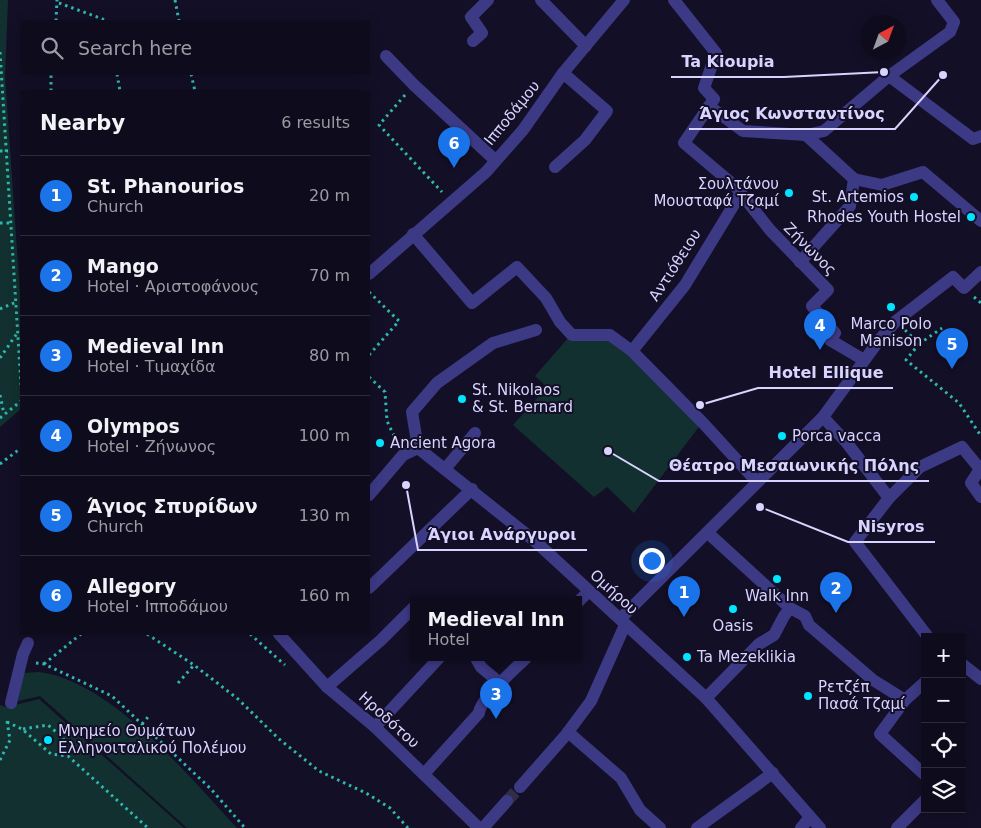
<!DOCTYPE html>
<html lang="en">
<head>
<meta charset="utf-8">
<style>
	body { margin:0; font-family:"DejaVu Sans",sans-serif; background:#171425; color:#f1f3f6 }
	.controls { position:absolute; right:15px; bottom:15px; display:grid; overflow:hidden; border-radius:0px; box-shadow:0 2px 12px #0003 }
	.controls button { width:45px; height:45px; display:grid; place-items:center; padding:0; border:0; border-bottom:1px solid #2e2b3b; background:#0e0b1c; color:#f1f3f6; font:25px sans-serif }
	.compass { position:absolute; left:861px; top:15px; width:45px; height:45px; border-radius:50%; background:#0e0b1c; box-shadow:0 2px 12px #0003; rotate:41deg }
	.you { position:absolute; left:651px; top:560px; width:18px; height:18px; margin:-12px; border:4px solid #fff; border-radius:50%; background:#1a73e8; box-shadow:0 0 0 8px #1a73e833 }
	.badge { display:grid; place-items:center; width:32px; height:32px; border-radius:50%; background:#1a73e8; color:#fff; font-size:16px; font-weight:700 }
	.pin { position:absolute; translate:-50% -41px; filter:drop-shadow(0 1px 2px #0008) }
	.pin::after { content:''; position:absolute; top:26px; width:18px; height:15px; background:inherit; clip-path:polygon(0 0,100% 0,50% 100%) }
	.popup { position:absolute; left:410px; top:596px; width:172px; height:65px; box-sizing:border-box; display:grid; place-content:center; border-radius:0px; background:#0e0b1c; filter:drop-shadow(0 1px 4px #0005); font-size:16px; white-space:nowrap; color:#9b9ba3 }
	.popup b { font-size:19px; color:#f1f3f6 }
	.popup::after { content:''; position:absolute; left:50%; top:100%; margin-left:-10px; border:10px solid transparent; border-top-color:#0e0b1c }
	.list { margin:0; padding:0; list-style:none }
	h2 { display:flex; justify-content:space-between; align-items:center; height:65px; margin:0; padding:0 20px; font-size:21px }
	h2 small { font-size:16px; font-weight:400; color:#9b9ba3 }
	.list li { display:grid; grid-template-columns:32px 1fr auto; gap:15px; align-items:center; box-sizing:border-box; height:80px; padding:0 20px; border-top:1px solid #2e2b3b }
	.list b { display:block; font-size:19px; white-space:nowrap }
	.list p { margin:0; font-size:16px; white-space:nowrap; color:#9b9ba3 }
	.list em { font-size:16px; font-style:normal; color:#9b9ba3 }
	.icon { flex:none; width:28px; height:28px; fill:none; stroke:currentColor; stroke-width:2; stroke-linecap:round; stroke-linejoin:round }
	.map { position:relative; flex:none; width:981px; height:828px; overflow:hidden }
	.search { position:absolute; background:#0e0b1c; box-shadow:0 2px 12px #0003; left:20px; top:20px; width:350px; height:55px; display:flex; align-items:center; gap:12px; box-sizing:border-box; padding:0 18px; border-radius:0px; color:#9b9ba3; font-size:19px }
	.panel { position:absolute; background:#0e0b1c; box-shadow:0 2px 12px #0003; left:20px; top:90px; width:350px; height:545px; border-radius:0px }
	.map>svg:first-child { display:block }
	.green { fill:#12302f }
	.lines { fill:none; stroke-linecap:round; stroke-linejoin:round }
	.pedestrian-tunnel { stroke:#312d47; stroke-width:12; stroke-dasharray:12 6; stroke-linecap:butt }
	.path { stroke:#2fb8b0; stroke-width:3; stroke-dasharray:2.5 4; stroke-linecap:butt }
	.pedestrian { stroke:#3d3a85; stroke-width:12 }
	.minor { stroke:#3d3a85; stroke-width:12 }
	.pedestrian-bridge { stroke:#3d3a85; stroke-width:12 }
	.poi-dot { fill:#00e5ff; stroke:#130f26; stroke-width:2 }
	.labels { text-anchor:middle; stroke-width:4; stroke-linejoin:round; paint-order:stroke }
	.street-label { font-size:15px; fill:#d9d4ff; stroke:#130f26 }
	.poi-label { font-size:15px; fill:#d9d4ff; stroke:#130f26; text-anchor:start }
	.leader { fill:none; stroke:#d9d4ff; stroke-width:2 }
	.callout-dot { fill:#d9d4ff; stroke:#130f26; stroke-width:2 }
	.callout-label { font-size:16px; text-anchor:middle; font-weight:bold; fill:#d9d4ff; stroke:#130f26; stroke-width:4; stroke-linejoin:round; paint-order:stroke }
</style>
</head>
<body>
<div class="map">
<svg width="981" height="828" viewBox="0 0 981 828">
	<rect width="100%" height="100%" fill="#130f26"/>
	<g class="green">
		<polygon points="0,0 8,0 5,76 21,308 21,409 0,427"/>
		<polygon points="569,337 608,338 632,358 701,424 634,513 607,487 594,497 513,425 547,387 535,376"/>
		<path d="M39,672C112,681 189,777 237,828H187L40,696L18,701L23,673Z"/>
		<polygon points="39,699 184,828 0,828 0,705 7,707"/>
	</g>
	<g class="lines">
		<polyline class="pedestrian-tunnel" points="507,801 520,787"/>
		<g class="path">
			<polyline points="175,0 179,21"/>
			<polyline points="59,3 108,21"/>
			<polyline points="56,21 57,0"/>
			<polyline points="0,52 21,385"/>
			<polyline points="117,74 120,91"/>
			<polyline points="191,74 195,91"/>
			<polyline points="51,91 51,74"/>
			<polyline points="405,95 379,125 442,192"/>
			<polyline points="0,151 8,151"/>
			<polyline points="0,223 12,223"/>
			<polyline points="369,292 399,321 369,355"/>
			<polyline points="974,297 981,303"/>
			<polyline points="0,309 16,302"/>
			<polyline points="905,330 919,344 906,360 959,403 981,436"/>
			<polyline points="919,344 942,328"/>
			<polyline points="0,358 18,332"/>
			<polyline points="369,377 385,392 387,421 397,442"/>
			<polyline points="0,395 4,414"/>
			<polyline points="0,418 21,401"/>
			<polyline points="0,464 21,448"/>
			<polyline points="147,634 194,665 238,699 279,739 319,771 366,793 390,808 408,828"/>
			<polyline points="250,634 285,665"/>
			<polyline points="36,663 44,664 112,696 211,789 245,828"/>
			<polyline points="44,664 81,634"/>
			<polyline points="178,683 194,665"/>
			<polyline points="7,722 22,729 51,754 68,756 148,828"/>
			<polyline points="142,724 148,717"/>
			<polyline points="23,729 48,725 63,738 68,756"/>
			<polyline points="0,760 10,740 7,721"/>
		</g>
		<g class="pedestrian">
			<polyline points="541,0 586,46"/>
			<polyline points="674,0 716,53 704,88 714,99 684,143 735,186 770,230 828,290 812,306 835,333 830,340 864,360"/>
			<polyline points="473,41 482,33 471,17 488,0"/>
			<polyline points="386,56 414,85 495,160"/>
			<polyline points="889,76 950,32 954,22 937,0"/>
			<polyline points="806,135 854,179 882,185 923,172 981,221"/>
			<polyline points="555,167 585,140 607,111 563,73"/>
			<polyline points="413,234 472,303 517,267 546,298 560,322 572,335 610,335 632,351 704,424 757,482"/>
			<polyline points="800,262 850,206 854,179"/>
			<polyline points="632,351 685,285 741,193"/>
			<polyline points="823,417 847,443 889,498"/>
			<polyline points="418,448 412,412 437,383 493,343 536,330"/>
			<polyline points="445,469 475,433"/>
			<polyline points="708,533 790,608 805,616 809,625 873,680 905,700"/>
			<polyline points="369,588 472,489"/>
			<polyline points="578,602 589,591"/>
			<polyline points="620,619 823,417 880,339 896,321 953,277 964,288 981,272"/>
			<polyline points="279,634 327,687 375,727 479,828"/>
			<polyline points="928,637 855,542 889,498 920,467 962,447 980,469 971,483 981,497"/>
			<polyline points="476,658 481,667 501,684"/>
			<polyline points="962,664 981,679"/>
			<polyline points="925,682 905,700 880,734 925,775"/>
			<polyline points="327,687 381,640 414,607"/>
			<polyline points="706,698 759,644 774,635 784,616 790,608"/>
			<polyline points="375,727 439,658"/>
			<polyline points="568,732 621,778 640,810 660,828"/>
			<path d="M424,774L479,713C480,699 515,669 526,658"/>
			<polyline points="520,787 565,736 591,701 625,625"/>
			<polyline points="483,828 507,801"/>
			<polyline points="697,828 773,773"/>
			<polyline points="801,828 810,817"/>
			<polyline points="897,828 925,800"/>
		</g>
		<g class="minor">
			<polyline points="709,106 743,131 806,135 824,131 889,76 973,139 981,136"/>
			<polyline points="369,274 486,172 523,130 563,73 624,0"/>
			<polyline points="369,495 403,455 418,448 536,542 706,698 820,828"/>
		</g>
		<polyline class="pedestrian-bridge" points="11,703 23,654 28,643"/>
	</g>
	<g class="poi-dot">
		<circle cx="789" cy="193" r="5"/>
		<circle cx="914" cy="197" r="5"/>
		<circle cx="971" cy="217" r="5"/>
		<circle cx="891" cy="307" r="5"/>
		<circle cx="462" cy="399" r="5"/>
		<circle cx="782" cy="436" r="5"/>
		<circle cx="380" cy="443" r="5"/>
		<circle cx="777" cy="579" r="5"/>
		<circle cx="733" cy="609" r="5"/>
		<circle cx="687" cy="657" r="5"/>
		<circle cx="808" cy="696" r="5"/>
		<circle cx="48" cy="740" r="5"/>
	</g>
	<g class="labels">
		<g class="street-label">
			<text transform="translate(512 113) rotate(-51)" y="5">Ιπποδάμου</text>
			<text transform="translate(810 249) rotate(45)" y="5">Ζήνωνος</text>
			<text transform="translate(675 265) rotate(-57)" y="5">Αντιόθειου</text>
			<text transform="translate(614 592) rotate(42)" y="5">Ομήρου</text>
			<text transform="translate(389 720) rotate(42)" y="5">Ηροδότου</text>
		</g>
		<g class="poi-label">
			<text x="779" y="189" text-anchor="end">Σουλτάνου<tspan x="779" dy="17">Μουσταφά Τζαμί</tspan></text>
			<text x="904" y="202" text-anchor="end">St. Artemios</text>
			<text x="961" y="222" text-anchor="end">Rhodes Youth Hostel</text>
			<text x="891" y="329" text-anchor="middle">Marco Polo<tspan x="891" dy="17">Manison</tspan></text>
			<text x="472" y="395">St. Nikolaos<tspan x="472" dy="17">&amp; St. Bernard</tspan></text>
			<text x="792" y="441">Porca vacca</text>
			<text x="390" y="448">Ancient Agora</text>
			<text x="777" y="601" text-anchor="middle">Walk Inn</text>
			<text x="733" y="631" text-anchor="middle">Oasis</text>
			<text x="697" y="662">Ta Mezeklikia</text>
			<text x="818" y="692">Ρετζέπ<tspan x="818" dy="17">Πασά Τζαμί</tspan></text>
			<text x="58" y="736">Μνημείο Θυμάτων<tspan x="58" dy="17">Ελληνοιταλικού Πολέμου</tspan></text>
		</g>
	</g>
	<path class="leader" d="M884 72L784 77H671M943 75L895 129H689M700 405L758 388H893M608 451L659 481H929M760 507L848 542H935M406 485L418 550H587"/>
	<g class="callout-dot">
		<circle cx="884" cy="72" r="5"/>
		<circle cx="943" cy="75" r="5"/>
		<circle cx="700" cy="405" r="5"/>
		<circle cx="608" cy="451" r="5"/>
		<circle cx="760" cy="507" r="5"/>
		<circle cx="406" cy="485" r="5"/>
	</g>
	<g class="callout-label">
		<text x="728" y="67">Ta Kioupia</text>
		<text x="792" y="119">Άγιος Κωνσταντίνος</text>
		<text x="826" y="378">Hotel Ellique</text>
		<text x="794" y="471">Θέατρο Μεσαιωνικής Πόλης</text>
		<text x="891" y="532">Nisyros</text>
		<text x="502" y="540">Άγιοι Ανάργυροι</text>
	</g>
</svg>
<div class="controls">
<button>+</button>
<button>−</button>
<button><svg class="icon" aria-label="locate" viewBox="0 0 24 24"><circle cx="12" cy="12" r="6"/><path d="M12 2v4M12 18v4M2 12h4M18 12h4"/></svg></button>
<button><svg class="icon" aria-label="layers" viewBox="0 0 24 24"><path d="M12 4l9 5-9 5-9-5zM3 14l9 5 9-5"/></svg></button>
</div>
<svg class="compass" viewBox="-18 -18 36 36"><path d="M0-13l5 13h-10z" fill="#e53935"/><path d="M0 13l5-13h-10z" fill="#9b9ba3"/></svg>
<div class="you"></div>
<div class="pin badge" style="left:684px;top:617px">1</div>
<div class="pin badge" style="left:836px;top:613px">2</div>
<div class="pin badge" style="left:496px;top:719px">3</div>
<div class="popup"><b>Medieval Inn</b>Hotel</div>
<div class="pin badge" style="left:820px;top:350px">4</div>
<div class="pin badge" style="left:952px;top:369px">5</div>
<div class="pin badge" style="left:454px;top:168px">6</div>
<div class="search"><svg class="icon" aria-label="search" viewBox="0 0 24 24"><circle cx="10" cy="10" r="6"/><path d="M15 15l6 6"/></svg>Search here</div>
<section class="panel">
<h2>Nearby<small>6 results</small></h2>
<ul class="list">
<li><span class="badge">1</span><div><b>St. Phanourios</b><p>Church</p></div><em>20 m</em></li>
<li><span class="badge">2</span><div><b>Mango</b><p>Hotel · Αριστοφάνους</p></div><em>70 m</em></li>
<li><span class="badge">3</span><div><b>Medieval Inn</b><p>Hotel · Τιμαχίδα</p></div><em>80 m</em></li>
<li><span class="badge">4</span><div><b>Olympos</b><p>Hotel · Ζήνωνος</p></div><em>100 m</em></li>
<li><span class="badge">5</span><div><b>Άγιος Σπυρίδων</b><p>Church</p></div><em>130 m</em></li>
<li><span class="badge">6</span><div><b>Allegory</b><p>Hotel · Ιπποδάμου</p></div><em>160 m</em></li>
</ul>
</section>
</div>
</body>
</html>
